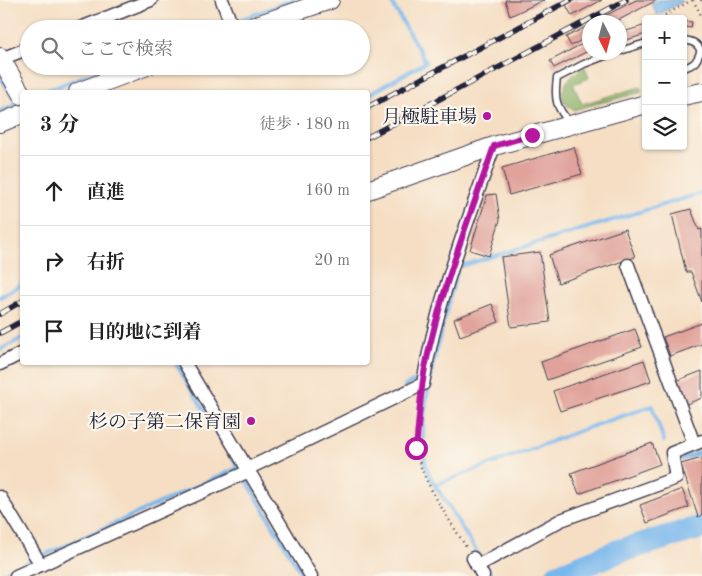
<!DOCTYPE html>
<html lang="ja">
<head>
<meta charset="utf-8">
<style>
	body { margin:0; font-family:"Old Standard TT","Noto Serif JP",serif; background:#f6f6f6; color:#222 }
	.controls { position:absolute; right:15px; top:15px; display:grid; overflow:hidden; border-radius:5px; box-shadow:0 1px 4px #0004 }
	.controls button { width:45px; height:45px; display:grid; place-items:center; padding:0; border:0; border-bottom:1px solid #e0e0e0; background:#fff; color:#222; font:25px sans-serif }
	.compass { position:absolute; left:582px; top:15px; width:45px; height:45px; border-radius:50%; background:#fff; box-shadow:0 1px 4px #0004; rotate:174deg }
	.stop { position:absolute; width:15px; height:15px; margin:-11px; border:4px solid #b5179e; border-radius:50%; background:#fff }
	.stop.end { background:#b5179e; border-color:#fff; box-shadow:0 1px 5px #0008 }
	.list { margin:0; padding:0; list-style:none }
	h2 { display:flex; justify-content:space-between; align-items:center; height:65px; margin:0; padding:0 20px; font-size:21px }
	h2 small { font-size:16px; font-weight:400; color:#767676 }
	.list li { display:grid; grid-template-columns:32px 1fr auto; gap:15px; align-items:center; box-sizing:border-box; height:70px; padding:0 20px; border-top:1px solid #e0e0e0 }
	.list b { display:block; font-size:19px; white-space:nowrap }
	.list em { font-size:16px; font-style:normal; color:#767676 }
	.icon { flex:none; width:28px; height:28px; fill:none; stroke:currentColor; stroke-width:2; stroke-linecap:round; stroke-linejoin:round }
	.map { position:relative; flex:none; width:702px; height:576px; overflow:hidden }
	.search { position:absolute; background:#fff; box-shadow:0 1px 4px #0004; left:20px; top:20px; width:350px; height:55px; display:flex; align-items:center; gap:12px; box-sizing:border-box; padding:0 18px; border-radius:28px; color:#767676; font-size:19px }
	.panel { position:absolute; background:#fff; box-shadow:0 1px 4px #0004; left:20px; top:90px; width:350px; height:275px; border-radius:5px }
	.map>svg:first-child { display:block }
	.forest { fill:#8eb267; stroke:#586a51 }
	.water { fill:#79b7ec; stroke:#4e6c94 }
	.lines { fill:none; stroke-linecap:round; stroke-linejoin:round }
	.stream { stroke:#79b7ec; stroke-width:4 }
	.river { stroke:#79b7ec; stroke-width:24 }
	.building { fill:#e0a29a }
	.lane-casing { stroke:#423e4f; stroke-width:9 }
	.street-casing { stroke:#423e4f; stroke-width:15 }
	.secondary-casing { stroke:#423e4f; stroke-width:20 }
	.path { stroke:#423e4f; stroke-width:2.5; stroke-dasharray:1 4; stroke-linecap:butt }
	.lane { stroke:#fff; stroke-width:6 }
	.street { stroke:#fff; stroke-width:12 }
	.secondary { stroke:#fff; stroke-width:18 }
	.rail-casing { stroke:#22223b; stroke-width:5.5 }
	.rail { stroke:#fbf7ec; stroke-width:4; stroke-dasharray:11; stroke-linecap:butt }
	.route { stroke:#b5179e; stroke-width:6 }
	.poi-dot { fill:#b5179e; stroke:#fbf7ec; stroke-width:2 }
	.labels { text-anchor:middle; stroke-width:4.5; stroke-linejoin:round; paint-order:stroke }
	.poi-label { font-size:19px; fill:#22223b; stroke:#fbf7ec; text-anchor:end }
</style>
</head>
<body>
<div class="map">
<svg width="702" height="576" viewBox="0 0 702 576">
	<rect width="100%" height="100%" fill="#fbf7ec"/>
	<filter id="ink" filterUnits="userSpaceOnUse"><feTurbulence type="fractalNoise" baseFrequency=".02" numOctaves="2"/><feDisplacementMap in="SourceGraphic" scale="10" xChannelSelector="R" yChannelSelector="G"/><feConvolveMatrix kernelMatrix="1 2 1 2 8 2 1 2 1" color-interpolation-filters="sRGB"/></filter>
	<filter id="wash" filterUnits="userSpaceOnUse"><feTurbulence type="fractalNoise" baseFrequency=".0096" numOctaves="4" result="noise"/><feDisplacementMap in="SourceGraphic" scale="20" xChannelSelector="R" yChannelSelector="G"/><feGaussianBlur stdDeviation="1.12" result="paint"/><feColorMatrix in="noise" values="0 0 0 0 0 0 0 0 0 0 0 0 0 0 0 0 0 1.4 0 .05"/><feComposite in="paint" operator="in"/></filter>
	<g filter="url(#wash)">
		<rect width="100%" height="100%" fill="#f5dec3"/>
		<path class="forest" d="M585,67L589,78L573,84L582,104L640,87L642,92L573,110L564,102C559,85 572,74 585,67Z"/>
		<polygon class="water" points="657,0 682,0 682,2 657,15 651,3"/>
		<g class="lines">
			<g class="stream">
				<polyline points="215,29 293,0"/>
				<polyline points="0,76 17,104 0,111"/>
				<polyline points="42,92 113,66"/>
				<polyline points="368,95 426,62 390,0"/>
				<polyline points="0,297 22,284"/>
				<polyline points="0,350 22,338"/>
				<polyline points="175,362 240,470"/>
				<polyline points="405,386 421,378"/>
				<polyline points="682,459 702,452"/>
				<polyline points="244,476 303,576"/>
				<polyline points="435,485 590,427 652,406 664,441"/>
				<polyline points="0,575 242,466"/>
				<path d="M492,576C477,552 462,529 448,505C440,493 431,481 427,469C411,424 446,315 458,267L702,193"/>
			</g>
			<polyline class="river" points="557,576 619,551 702,527"/>
		</g>
		<g id="blocks">
			<g class="building">
				<polygon points="505,0 544,0 510,16"/>
				<polygon points="575,0 602,0 572,16 566,5"/>
				<polygon points="636,0 657,0 615,22 593,22"/>
				<polygon points="683,21 692,22 691,28 683,27"/>
				<polygon points="590,25 590,35 571,46 566,37"/>
				<polygon points="646,25 646,34 620,42 620,33"/>
				<polygon points="590,42 590,50 554,68 550,61 578,46"/>
				<polygon points="574,147 582,174 509,195 502,168"/>
				<polygon points="496,194 500,220 489,256 470,250 487,195"/>
				<polygon points="691,209 699,230 702,229 702,302 691,272 686,272 672,214"/>
				<polygon points="625,229 635,257 558,283 549,255"/>
				<polygon points="540,252 550,322 511,327 501,257"/>
				<polygon points="492,304 499,322 460,336 454,319"/>
				<polygon points="702,323 702,344 670,356 663,337"/>
				<polygon points="635,329 642,347 547,380 541,362"/>
				<polygon points="644,360 651,381 560,411 553,391"/>
				<polygon points="702,371 702,398 684,405 676,381"/>
				<polygon points="652,443 660,464 579,494 571,473"/>
				<polygon points="702,458 702,515 698,517 681,464"/>
				<polygon points="682,489 689,507 647,523 640,505"/>
			</g>
		</g>
	</g>
	<g filter="url(#ink)">
		<use href="#blocks" fill-opacity="0" stroke="#423e4f" stroke-width="1"/>
		<g class="lines">
			<g class="lane-casing">
				<g id="lane">
					<path d="M683,40C692,41 698,43 701,52"/>
					<polyline points="620,51 646,43"/>
					<path d="M683,68C695,65 697,61 701,50"/>
					<path d="M571,124C556,108 554,99 557,78L584,64L615,52"/>
				</g>
			</g>
			<g class="street-casing">
				<g id="street">
					<polyline points="222,0 233,29"/>
					<polyline points="78,29 151,0"/>
					<polyline points="1,59 29,48"/>
					<polyline points="628,265 694,444"/>
					<polyline points="184,362 311,576"/>
					<polyline points="0,364 22,353"/>
					<path d="M247,469L423,384C436,303 467,224 494,146"/>
					<polyline points="0,497 41,565"/>
					<polyline points="473,558 483,576"/>
					<polyline points="477,566 561,520 676,478 672,453 702,441"/>
					<polyline points="16,576 249,471"/>
				</g>
			</g>
			<g class="secondary-casing">
				<g id="secondary">
					<polyline points="245,29 330,0"/>
					<polyline points="0,57 22,95"/>
					<polyline points="78,92 147,66"/>
					<polyline points="683,96 702,92"/>
					<polyline points="0,123 22,114"/>
					<polyline points="368,190 494,146 646,104"/>
				</g>
			</g>
			<g class="path">
				<polyline points="693,0 702,17"/>
				<polyline points="701,0 702,2"/>
				<polyline points="665,15 692,0"/>
				<path d="M421,398C420,412 415,435 416,448C420,479 450,520 466,547"/>
			</g>
			<use href="#lane" class="lane"/>
			<use href="#street" class="street"/>
			<use href="#secondary" class="secondary"/>
			<g class="rail-casing">
				<g id="rail">
					<polyline points="368,107 570,0"/>
					<polyline points="368,137 626,0"/>
					<polyline points="0,314 22,301"/>
					<polyline points="0,333 22,321"/>
				</g>
			</g>
			<use href="#rail" class="rail"/>
		</g>
	</g>
	<g class="lines" filter="url(#ink)">
		<path class="route" d="M416,448C419,421 420,394 425,368C440,292 469,219 494,146L532,135"/>
	</g>
	<g class="poi-dot">
		<circle cx="487" cy="116" r="5"/>
		<circle cx="251" cy="421" r="5"/>
	</g>
	<g class="labels">
		<g class="poi-label">
			<text x="477" y="123">月極駐車場</text>
			<text x="241" y="428">杉の子第二保育園</text>
		</g>
	</g>
</svg>
<div class="controls">
<button>+</button>
<button>−</button>
<button><svg class="icon" aria-label="layers" viewBox="0 0 24 24"><path d="M12 4l9 5-9 5-9-5zM3 14l9 5 9-5"/></svg></button>
</div>
<svg class="compass" viewBox="-18 -18 36 36"><path d="M0-13l5 13h-10z" fill="#e53935"/><path d="M0 13l5-13h-10z" fill="#767676"/></svg>
<div class="stop" style="left:416px;top:448px"></div>
<div class="stop end" style="left:532px;top:135px"></div>
<div class="search"><svg class="icon" aria-label="search" viewBox="0 0 24 24"><circle cx="10" cy="10" r="6"/><path d="M15 15l6 6"/></svg>ここで検索</div>
<section class="panel">
<h2>3 分<small>徒歩 · 180 m</small></h2>
<ul class="list">
<li><svg class="icon" aria-label="ahead" viewBox="0 0 24 24"><path d="M12 20V5M6 11l6-6 6 6"/></svg><div><b>直進</b></div><em>160 m</em></li>
<li><svg class="icon" aria-label="right" viewBox="0 0 24 24"><path d="M7 20v-9h11M14 6l5 5-5 5"/></svg><div><b>右折</b></div><em>20 m</em></li>
<li><svg class="icon" aria-label="arrive" viewBox="0 0 24 24"><path d="M6 21V4h12l-3 4 3 4H6"/></svg><div><b>目的地に到着</b></div></li>
</ul>
</section>
</div>
</body>
</html>
